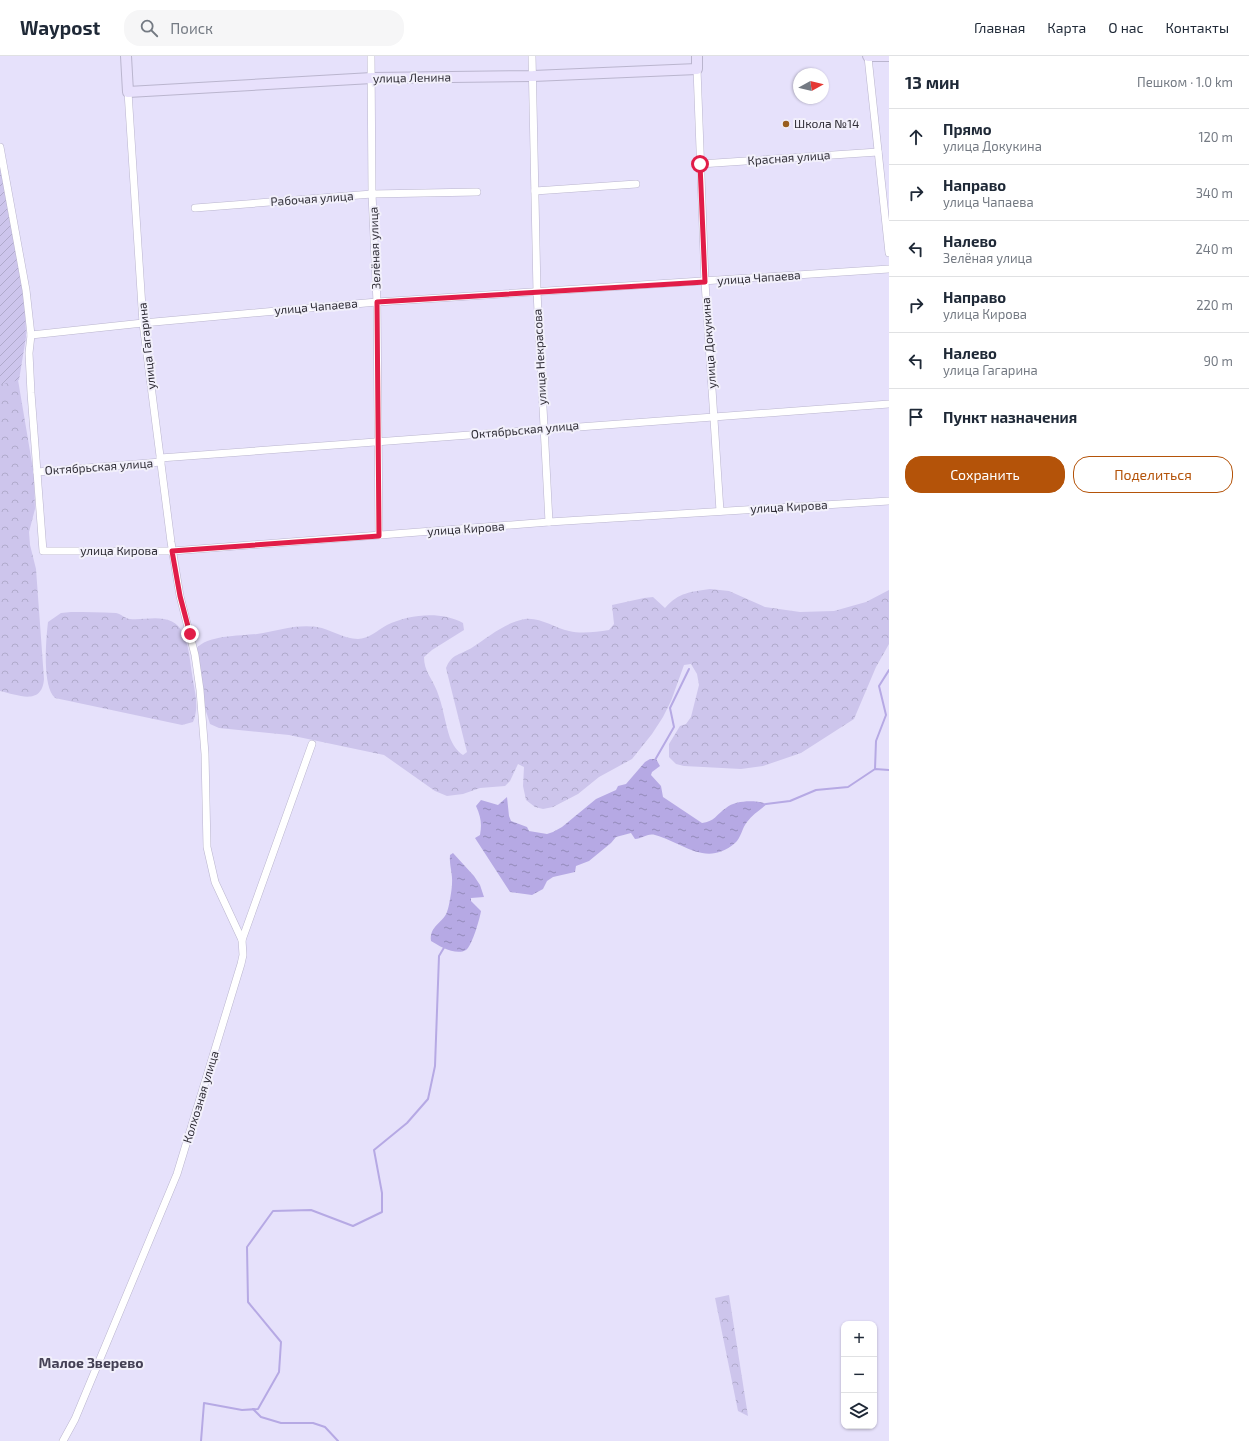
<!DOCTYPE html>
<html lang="ru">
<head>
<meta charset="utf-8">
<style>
	body { margin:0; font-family:"Exo 2",sans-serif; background:#f6f6f7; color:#1f2937 }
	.controls { position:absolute; right:12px; bottom:12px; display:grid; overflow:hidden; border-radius:8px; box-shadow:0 1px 3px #0004 }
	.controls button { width:36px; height:36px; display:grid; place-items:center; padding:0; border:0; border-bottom:1px solid #e0e1e3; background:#fff; color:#1f2937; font:20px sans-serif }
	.compass { position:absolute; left:793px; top:12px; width:36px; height:36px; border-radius:50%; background:#fff; box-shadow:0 1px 3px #0004; rotate:82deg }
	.stop { position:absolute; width:12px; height:12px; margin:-9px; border:3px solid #e11d48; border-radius:50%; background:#fff }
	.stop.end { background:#e11d48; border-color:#fff; box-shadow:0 1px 4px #0008 }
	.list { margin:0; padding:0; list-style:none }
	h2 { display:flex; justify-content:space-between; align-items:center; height:52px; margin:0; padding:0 16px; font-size:17px }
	h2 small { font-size:13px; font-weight:400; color:#747a83 }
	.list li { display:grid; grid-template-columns:26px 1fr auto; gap:12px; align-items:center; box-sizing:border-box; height:56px; padding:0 16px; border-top:1px solid #e0e1e3 }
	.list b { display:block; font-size:15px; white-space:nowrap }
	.list p { margin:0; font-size:13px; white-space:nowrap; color:#747a83 }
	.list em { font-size:13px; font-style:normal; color:#747a83 }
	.actions { display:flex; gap:8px; padding:12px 16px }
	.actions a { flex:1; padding:9px 0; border:1px solid #b45309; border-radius:16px; text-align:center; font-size:14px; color:#b45309 }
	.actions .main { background:#b45309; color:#fff }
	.icon { flex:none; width:22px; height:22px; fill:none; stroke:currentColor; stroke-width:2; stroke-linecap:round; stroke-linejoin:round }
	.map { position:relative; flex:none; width:889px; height:1385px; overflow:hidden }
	header { display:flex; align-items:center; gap:24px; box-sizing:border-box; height:56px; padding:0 20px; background:#fff; border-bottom:1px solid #e0e1e3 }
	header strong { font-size:19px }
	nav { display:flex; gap:22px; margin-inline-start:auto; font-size:14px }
	.search { width:280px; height:36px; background:#f6f6f7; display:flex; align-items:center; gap:10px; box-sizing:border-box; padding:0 14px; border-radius:16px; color:#747a83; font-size:15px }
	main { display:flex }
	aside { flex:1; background:#fff }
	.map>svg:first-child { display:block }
	.forest { fill:url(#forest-crowns) }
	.garden { fill:url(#garden-furrows) }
	.water { fill:url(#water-ripples) }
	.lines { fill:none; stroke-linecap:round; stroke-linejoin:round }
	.stream { stroke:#b6a9e4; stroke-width:2 }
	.street-casing { stroke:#bab5ce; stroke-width:8 }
	.secondary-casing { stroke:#bab5ce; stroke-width:12 }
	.street { stroke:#fff; stroke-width:7 }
	.secondary { stroke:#e8e1fc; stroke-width:10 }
	.route { stroke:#e11d48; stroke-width:5 }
	.poi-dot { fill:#995d1f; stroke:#f2f0fb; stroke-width:1.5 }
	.labels { text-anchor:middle; stroke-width:4; stroke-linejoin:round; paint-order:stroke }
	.street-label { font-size:12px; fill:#302e37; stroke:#f2f0fb }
	.poi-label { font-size:12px; fill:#302e37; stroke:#f2f0fb; text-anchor:start }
	.quarter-label { font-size:14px; font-weight:bold; fill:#454155; stroke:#f2f0fb }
</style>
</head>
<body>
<header>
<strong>Waypost</strong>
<div class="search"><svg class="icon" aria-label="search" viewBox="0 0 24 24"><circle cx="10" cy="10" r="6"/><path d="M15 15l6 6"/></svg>Поиск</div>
<nav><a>Главная</a><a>Карта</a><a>О нас</a><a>Контакты</a></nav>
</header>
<main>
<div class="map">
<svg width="889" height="1385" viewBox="0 0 889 1385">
	<defs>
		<pattern id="forest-crowns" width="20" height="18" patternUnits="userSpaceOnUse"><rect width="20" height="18" fill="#cdc5ec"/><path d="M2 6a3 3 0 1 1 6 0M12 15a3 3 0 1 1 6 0" fill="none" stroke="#b0aacb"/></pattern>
		<pattern id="garden-furrows" width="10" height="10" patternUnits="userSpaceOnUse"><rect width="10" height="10" fill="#cdc5ec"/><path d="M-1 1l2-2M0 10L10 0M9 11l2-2" fill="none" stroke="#b0aacb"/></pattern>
		<pattern id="water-ripples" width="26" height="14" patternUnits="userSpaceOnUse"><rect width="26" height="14" fill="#b6a9e4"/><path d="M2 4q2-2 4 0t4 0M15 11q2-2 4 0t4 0" fill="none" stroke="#948aba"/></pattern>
	</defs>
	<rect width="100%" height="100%" fill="#e6e1fb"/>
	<g class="forest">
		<path d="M0,312L17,318L34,419L35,453L29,476L30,489L36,513L44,623C42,650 18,639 0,635Z"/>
		<path d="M710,533L729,535L765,551L800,556L834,555L866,546L889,534V588L876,611L854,663L801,697L763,710L741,713L684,710L676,708L669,701V688L680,670L686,668L691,661L699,629L697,618L691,608L684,609L671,645L663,661L652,678L632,703L599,721L578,738L553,751L543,753L535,751L526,744L523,730L524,711L518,708L510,725L505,730L480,732L463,738L447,740L435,735L384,699L289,679L219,672L210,668L205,652L196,593C207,579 240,580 257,578C277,575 296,568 317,571C330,573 344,583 358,583C368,583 378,574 387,569C410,558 441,555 463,567L464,574L432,594L424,601C424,615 432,622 437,635C443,650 445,667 450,682C453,689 457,695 463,699L467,696L446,612C452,597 461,599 473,591C488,581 506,566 525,563C540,561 555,572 569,575C581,578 596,576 609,574L614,568L612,549L644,542L653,541L665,552C679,536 691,536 710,533Z"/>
		<path d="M71,556C86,556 101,556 116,557C121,558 126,563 130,563C141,564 153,561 164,563C188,566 189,598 192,618C194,633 200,651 193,666L182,669L55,642C42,630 46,583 48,566L61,557Z"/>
		<polygon points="729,1239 748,1360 738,1355 715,1242"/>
	</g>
	<polygon class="garden" points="0,102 25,238 26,281 19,324 0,329"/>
	<g class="water">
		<path d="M650,703H656L660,710L652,716L651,719L661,730L663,741L702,767C714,766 717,758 726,752C736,744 756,744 767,748C760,754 752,759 747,766C742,772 741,782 735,787C706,812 682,786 655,779C647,777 642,783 635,783L631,777L616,781L611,787L589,805L576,810L575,816L553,821L547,825L543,833L532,839L510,836L475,782L480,779C482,768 481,761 476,750L481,744L498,749L507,741L509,760L511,765L527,771L529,775L547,778L553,776L562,771L596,743L616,734L618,730L626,728L645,706Z"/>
		<path d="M453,797L474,820L480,829L484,841L471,842V845L481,855C480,862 472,890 466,894C456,900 439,890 431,885C429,870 443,867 447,856C449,852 452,833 452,828C453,818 449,809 450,799Z"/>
	</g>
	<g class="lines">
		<g class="stream">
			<polyline points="655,704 674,671 670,652 689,613"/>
			<polyline points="875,713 876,685 886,659 879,630 889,614"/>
			<polyline points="766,748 790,745 816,734 848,731 875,713 889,714"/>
			<polyline points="253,1353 261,1361 281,1367 313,1367 325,1371 338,1385"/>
			<polyline points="201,1385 204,1347 242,1354 258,1353 279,1316 281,1286 248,1246 247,1191 273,1155 311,1154 353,1170 382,1156 382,1137 374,1094 407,1067 428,1043 435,1010 439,900 445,890"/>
		</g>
		<g class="street-casing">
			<g id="street">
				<polyline points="371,0 372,138 377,246 379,479"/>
				<polyline points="532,0 537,236 549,466"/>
				<polyline points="868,1 889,197"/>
				<polyline points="697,13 705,226 720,455"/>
				<polyline points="128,36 143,267 171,486 180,540 195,599 200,634 205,698 207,791 215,826 242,884"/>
				<polyline points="0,91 26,234 31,279 29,297 31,337 43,495 172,495 549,466 889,445"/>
				<polyline points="700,108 878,96"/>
				<polyline points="535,135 636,128"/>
				<polyline points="195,152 372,138 477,136"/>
				<polyline points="31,279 143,267 377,246 889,213"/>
				<polyline points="160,402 889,348"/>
				<polyline points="37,416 161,406"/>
				<polyline points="63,1385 75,1363 177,1118 241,908 243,899 242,884 312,688"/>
			</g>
		</g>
		<g class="secondary-casing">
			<g id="secondary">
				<polyline points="126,0 128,36 372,22 533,20 697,13 697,0"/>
				<polyline points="868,0 888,0"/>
			</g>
		</g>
		<use href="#street" class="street"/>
		<use href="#secondary" class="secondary"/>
	</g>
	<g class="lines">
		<polyline class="route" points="190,578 180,540 172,495 379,480 377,246 705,226 700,108"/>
	</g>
	<circle class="poi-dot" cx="786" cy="68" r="4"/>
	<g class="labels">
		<g class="street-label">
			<text transform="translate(412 22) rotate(-1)" y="4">улица Ленина</text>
			<text transform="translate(789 102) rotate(-4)" y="4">Красная улица</text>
			<text transform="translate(312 143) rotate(-4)" y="4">Рабочая улица</text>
			<text transform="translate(375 192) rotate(-92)" y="4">Зелёная улица</text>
			<text transform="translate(759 222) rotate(-4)" y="4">улица Чапаева</text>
			<text transform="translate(316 251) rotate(-5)" y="4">улица Чапаева</text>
			<text transform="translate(709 287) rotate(-94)" y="4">улица Докукина</text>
			<text transform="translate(147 290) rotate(-96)" y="4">улица Гагарина</text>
			<text transform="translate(540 301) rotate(-93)" y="4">улица Некрасова</text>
			<text transform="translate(525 374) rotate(-5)" y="4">Октябрьская улица</text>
			<text transform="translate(99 411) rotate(-4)" y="4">Октябрьская улица</text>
			<text transform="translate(789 451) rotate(-3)" y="4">улица Кирова</text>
			<text transform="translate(466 473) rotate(-4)" y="4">улица Кирова</text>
			<text x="119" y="499">улица Кирова</text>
			<text transform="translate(201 1041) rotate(-73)" y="4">Колхозная улица</text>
		</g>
		<g class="poi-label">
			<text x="794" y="72">Школа №14</text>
		</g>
		<g class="quarter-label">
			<text x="91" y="1312">Малое Зверево</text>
		</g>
	</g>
</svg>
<div class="controls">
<button>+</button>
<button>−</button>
<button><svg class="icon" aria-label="layers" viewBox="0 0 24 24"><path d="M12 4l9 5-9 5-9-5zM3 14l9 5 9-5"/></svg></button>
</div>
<svg class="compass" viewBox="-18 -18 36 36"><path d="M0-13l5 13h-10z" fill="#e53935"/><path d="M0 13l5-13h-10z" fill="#747a83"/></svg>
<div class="stop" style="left:700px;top:108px"></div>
<div class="stop end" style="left:190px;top:578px"></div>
</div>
<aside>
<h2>13 мин<small>Пешком · 1.0 km</small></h2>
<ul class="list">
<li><svg class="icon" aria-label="ahead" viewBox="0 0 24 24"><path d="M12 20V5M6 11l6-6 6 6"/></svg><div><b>Прямо</b><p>улица Докукина</p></div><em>120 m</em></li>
<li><svg class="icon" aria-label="right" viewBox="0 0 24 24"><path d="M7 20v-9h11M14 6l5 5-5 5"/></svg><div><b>Направо</b><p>улица Чапаева</p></div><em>340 m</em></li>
<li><svg class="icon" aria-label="left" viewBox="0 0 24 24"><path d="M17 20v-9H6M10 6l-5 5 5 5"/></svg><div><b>Налево</b><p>Зелёная улица</p></div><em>240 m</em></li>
<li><svg class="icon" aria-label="right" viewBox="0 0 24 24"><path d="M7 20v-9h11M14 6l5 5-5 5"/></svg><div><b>Направо</b><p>улица Кирова</p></div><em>220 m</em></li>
<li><svg class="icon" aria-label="left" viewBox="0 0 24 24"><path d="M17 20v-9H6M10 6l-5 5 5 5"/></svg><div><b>Налево</b><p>улица Гагарина</p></div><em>90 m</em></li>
<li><svg class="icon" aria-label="arrive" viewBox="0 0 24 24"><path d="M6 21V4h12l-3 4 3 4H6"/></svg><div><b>Пункт назначения</b></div></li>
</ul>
<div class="actions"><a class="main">Сохранить</a><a>Поделиться</a></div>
</aside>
</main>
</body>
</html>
